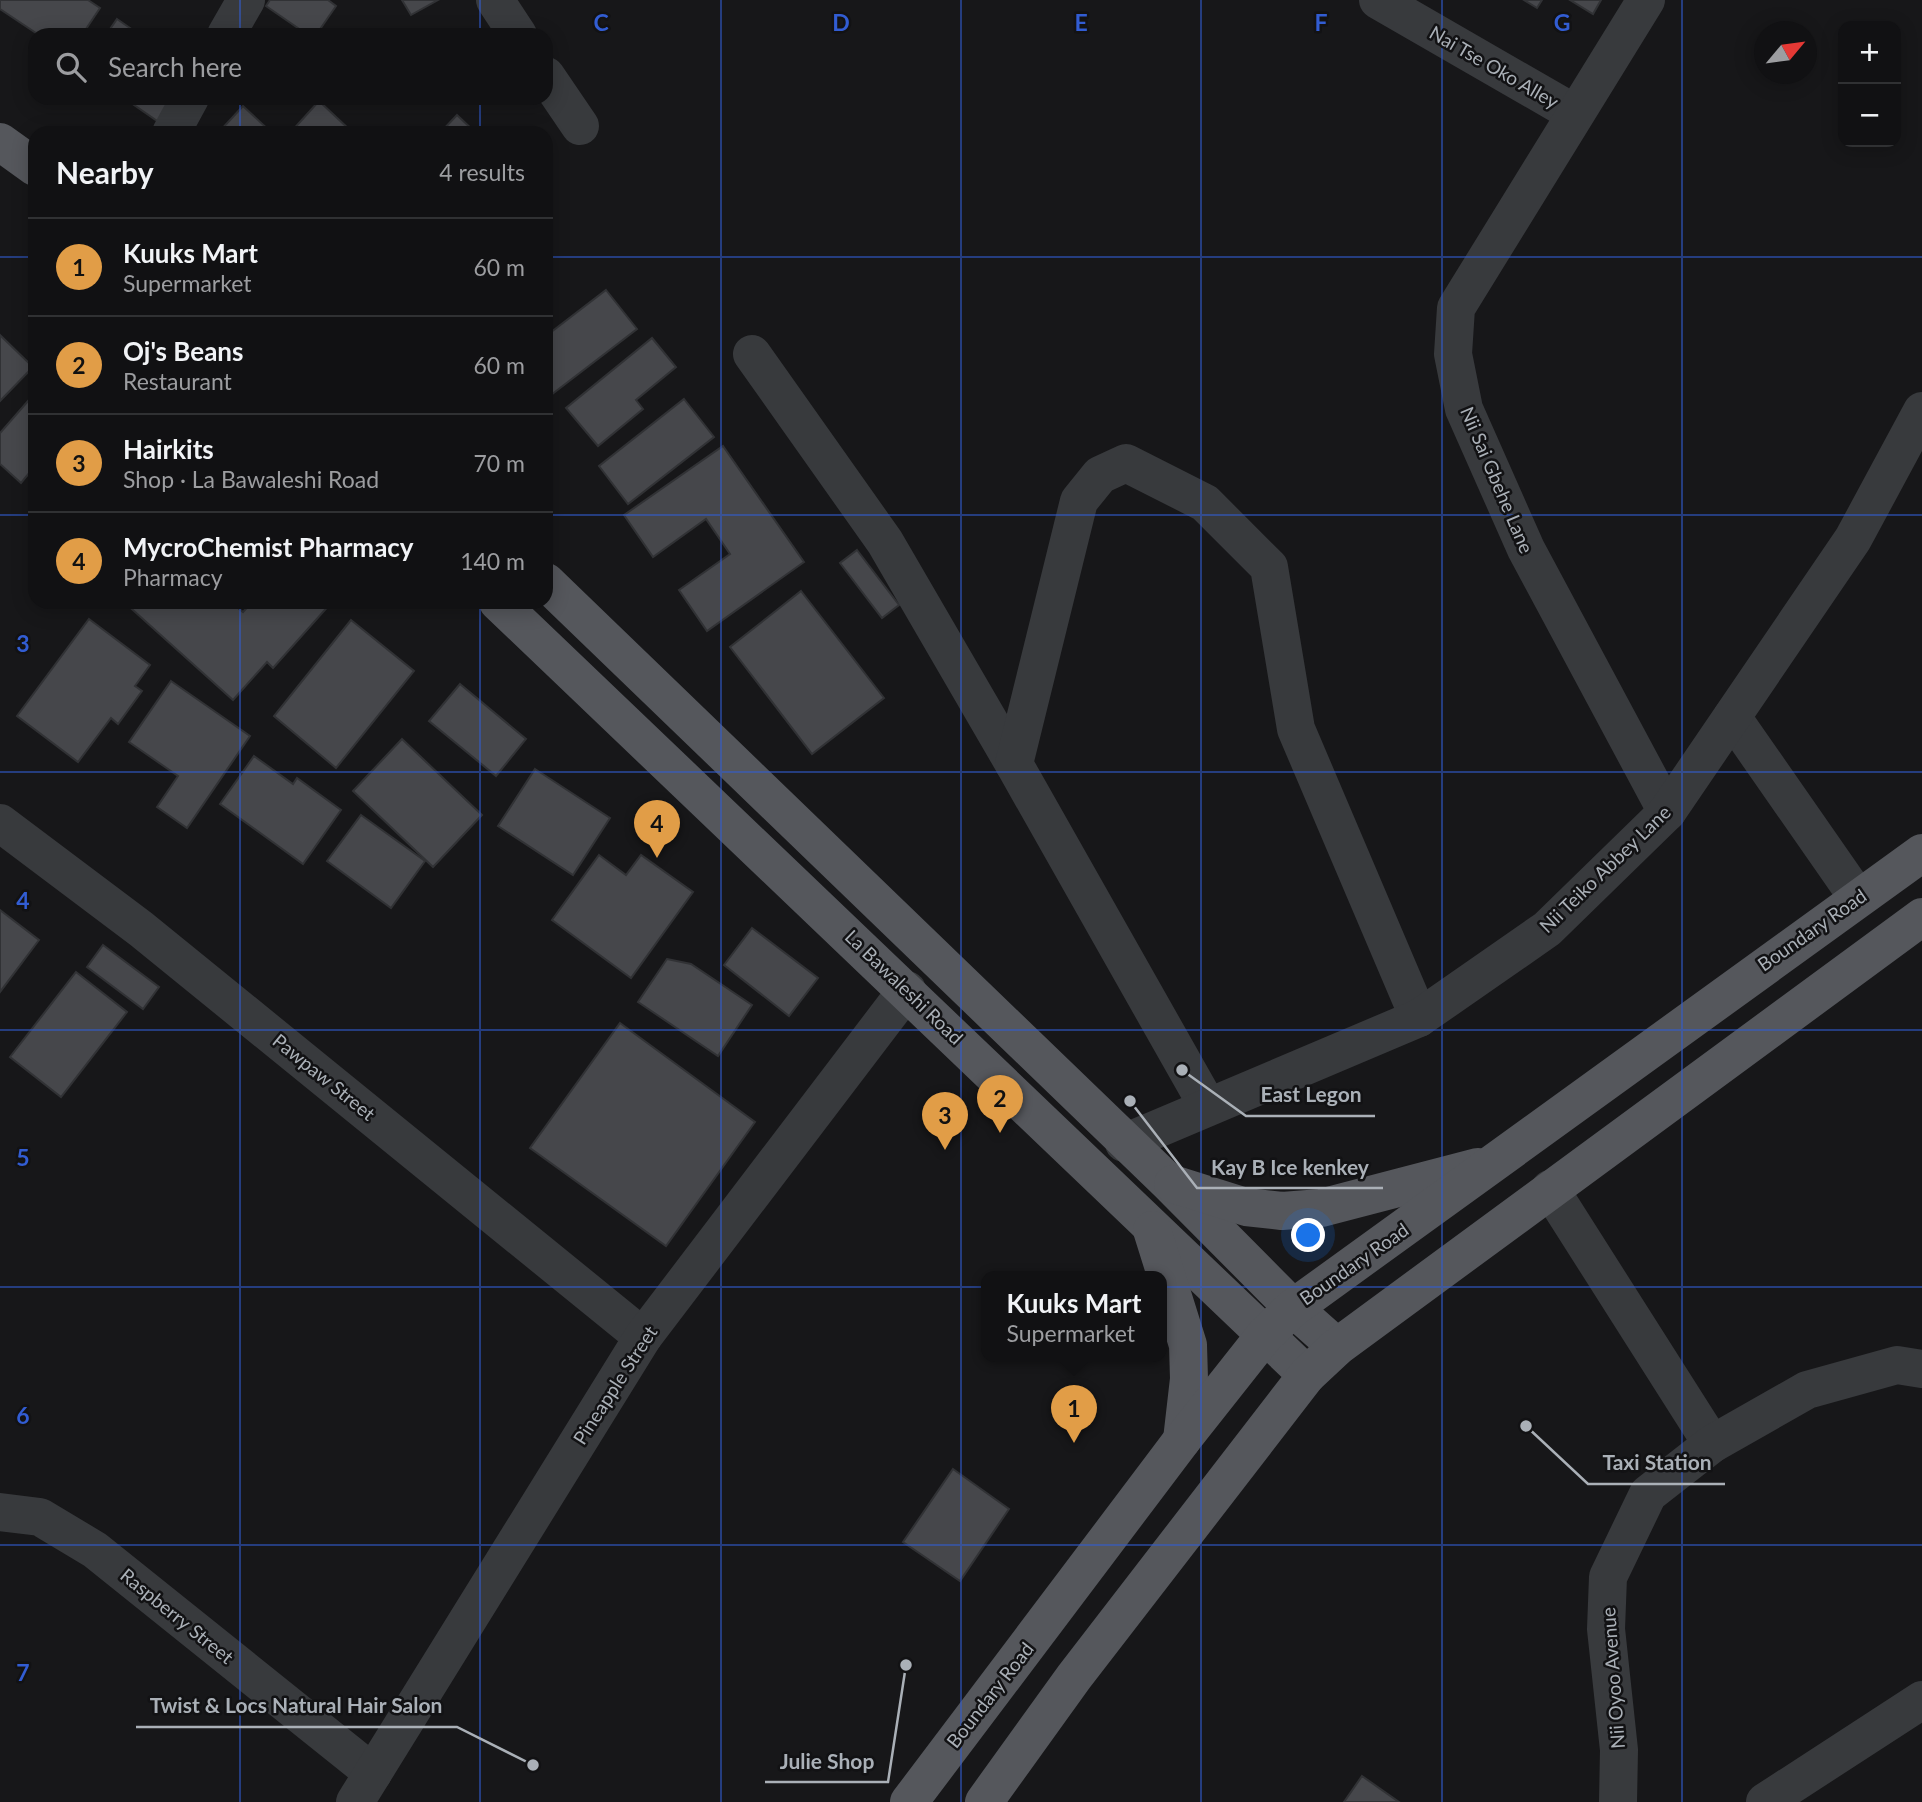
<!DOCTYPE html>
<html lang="en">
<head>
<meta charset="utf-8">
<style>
	body { margin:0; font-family:Lato,sans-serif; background:#1a1a1c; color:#f1f3f6 }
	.controls { position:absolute; right:21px; top:21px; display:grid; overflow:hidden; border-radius:14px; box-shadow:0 4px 18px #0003 }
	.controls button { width:63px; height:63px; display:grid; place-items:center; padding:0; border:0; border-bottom:2px solid #303133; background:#111113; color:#f1f3f6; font:35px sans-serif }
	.compass { position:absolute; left:1754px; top:21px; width:63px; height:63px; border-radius:50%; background:#111113; box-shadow:0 4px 18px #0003; rotate:61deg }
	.you { position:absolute; left:1309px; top:1236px; width:24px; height:24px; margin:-18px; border:5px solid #fff; border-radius:50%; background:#1a73e8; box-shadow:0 0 0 10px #1a73e833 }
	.badge { display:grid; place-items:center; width:46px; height:46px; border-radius:50%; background:#e19d47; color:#111; font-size:23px; font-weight:700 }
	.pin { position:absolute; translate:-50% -58px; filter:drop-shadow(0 2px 4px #0008) }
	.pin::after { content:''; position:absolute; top:37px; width:24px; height:21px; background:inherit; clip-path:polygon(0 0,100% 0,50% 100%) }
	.popup { position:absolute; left:981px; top:1271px; width:186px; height:91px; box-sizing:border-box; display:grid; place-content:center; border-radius:14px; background:#111113; filter:drop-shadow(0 2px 5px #0005); font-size:23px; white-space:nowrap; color:#9c9da0 }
	.popup b { font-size:26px; color:#f1f3f6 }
	.popup::after { content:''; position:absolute; left:50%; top:100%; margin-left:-14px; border:14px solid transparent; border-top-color:#111113 }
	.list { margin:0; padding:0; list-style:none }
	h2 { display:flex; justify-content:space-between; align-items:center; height:91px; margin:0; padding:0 28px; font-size:30px }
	h2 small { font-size:23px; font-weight:400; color:#9c9da0 }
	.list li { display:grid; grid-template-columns:46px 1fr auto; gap:21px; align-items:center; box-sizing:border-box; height:98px; padding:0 28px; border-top:2px solid #303133 }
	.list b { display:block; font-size:26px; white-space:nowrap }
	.list p { margin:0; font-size:23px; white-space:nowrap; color:#9c9da0 }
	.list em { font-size:23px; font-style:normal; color:#9c9da0 }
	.icon { flex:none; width:38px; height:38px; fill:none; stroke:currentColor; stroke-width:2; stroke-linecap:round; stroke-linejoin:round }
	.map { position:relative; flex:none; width:1922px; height:1802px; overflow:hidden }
	.search { position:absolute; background:#111113; box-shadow:0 4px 18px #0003; left:28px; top:28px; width:525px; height:77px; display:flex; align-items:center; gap:18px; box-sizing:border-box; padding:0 24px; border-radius:21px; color:#9c9da0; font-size:26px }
	.panel { position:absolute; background:#111113; box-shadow:0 4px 18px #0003; left:28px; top:126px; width:525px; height:483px; border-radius:21px }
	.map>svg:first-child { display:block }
	.building { fill:#46474b; stroke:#313235; stroke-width:2 }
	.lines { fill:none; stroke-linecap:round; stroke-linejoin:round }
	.minor { stroke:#383a3d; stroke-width:38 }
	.major { stroke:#55575c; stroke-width:38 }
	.grid { fill:none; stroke:#325dd3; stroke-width:2; stroke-opacity:0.55 }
	.labels { text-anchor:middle; stroke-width:5; stroke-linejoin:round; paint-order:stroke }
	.street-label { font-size:19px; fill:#aab0b7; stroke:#121214 }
	.grid-label { font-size:23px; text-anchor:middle; font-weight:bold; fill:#325dd3; stroke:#121214; stroke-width:5; stroke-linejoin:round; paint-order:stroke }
	.leader { fill:none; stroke:#aab0b7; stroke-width:2.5 }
	.callout-dot { fill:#aab0b7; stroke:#121214; stroke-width:2.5 }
	.callout-label { font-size:21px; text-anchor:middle; font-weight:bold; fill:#aab0b7; stroke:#121214; stroke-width:5; stroke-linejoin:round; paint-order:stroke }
</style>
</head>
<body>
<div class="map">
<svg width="1922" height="1802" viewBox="0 0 1922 1802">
	<rect width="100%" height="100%" fill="#171719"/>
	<g class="building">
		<polygon points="0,0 88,0 100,8 82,35 39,35 0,9"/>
		<polygon points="270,0 328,0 336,6 316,35 308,35 266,6"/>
		<polygon points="402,0 438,0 411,15"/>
		<polygon points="1524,0 1542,0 1537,8"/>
		<polygon points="1570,0 1601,0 1593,14"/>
		<polygon points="117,19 140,35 106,35"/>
		<polygon points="124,98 181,98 163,125"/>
		<polygon points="319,101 351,131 350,133 290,133"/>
		<polygon points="243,106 272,133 218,133"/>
		<polygon points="457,115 476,133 440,133"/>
		<polygon points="606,290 637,329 547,398 546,336"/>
		<polygon points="0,335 33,367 0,401"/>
		<polygon points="652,338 676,367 636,400 643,409 598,446 566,408"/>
		<polygon points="35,393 35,466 21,483 0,464 0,433"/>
		<polygon points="684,399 714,437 628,504 599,466"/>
		<polygon points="723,446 804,562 707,631 679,590 730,554 706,519 653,557 624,515"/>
		<polygon points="857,550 899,605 882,618 840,563"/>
		<polygon points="801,591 884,698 812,754 730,647"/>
		<polygon points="124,602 231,602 243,612 252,602 332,602 273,668 267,662 233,700"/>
		<polygon points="89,619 150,665 135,686 142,691 118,724 111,718 78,762 17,716"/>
		<polygon points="351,620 414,671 336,768 274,716"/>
		<polygon points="171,681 250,736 187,828 157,807 178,776 129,742"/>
		<polygon points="460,684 526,739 496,776 429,721"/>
		<polygon points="402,739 482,815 433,867 353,791"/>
		<polygon points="254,756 293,784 297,778 341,810 303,864 220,804"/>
		<polygon points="535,769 610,818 573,875 498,826"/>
		<polygon points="361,815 425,861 391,908 327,861"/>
		<polygon points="599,855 626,875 641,855 693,892 631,978 552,920"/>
		<polygon points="0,910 39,940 0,992"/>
		<polygon points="752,928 818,978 789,1016 724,965"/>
		<polygon points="103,945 159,987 143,1009 87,967"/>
		<polygon points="667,959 691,964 752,1005 718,1056 638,1002"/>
		<polygon points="76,972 127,1012 61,1097 10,1057"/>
		<polygon points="620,1023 755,1122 666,1246 530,1148"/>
		<polygon points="953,1469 1009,1509 960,1581 903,1542"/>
		<polygon points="1362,1776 1399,1802 1344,1802"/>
	</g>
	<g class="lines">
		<g class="minor">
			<polyline points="495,0 518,35"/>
			<polyline points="1378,0 1574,113"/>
			<polyline points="1646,0 1456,308 1453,354 1464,409 1526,549 1667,812"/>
			<polyline points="226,35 246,0"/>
			<polyline points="546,76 580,126"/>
			<polyline points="171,133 190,98"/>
			<polyline points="752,354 885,542 1014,764"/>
			<polyline points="1732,717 1858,898"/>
			<polyline points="0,823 141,929 643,1337"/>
			<polyline points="1207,1105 1014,764 1079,501 1100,475 1126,463 1205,503 1269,567 1296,729 1419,1018"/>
			<polyline points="1124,1143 1419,1018 1547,929 1667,812 1853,539 1922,411"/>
			<polyline points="1550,1189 1712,1444"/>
			<polyline points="0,1512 40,1517 95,1550 373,1773"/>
			<polyline points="355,1802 643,1337 907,990"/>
			<polyline points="1618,1802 1619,1750 1606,1629 1608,1577 1648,1494 1712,1444 1807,1390 1897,1365 1922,1369"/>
			<polyline points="1765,1802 1922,1700"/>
		</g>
		<g class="major">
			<polyline points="0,142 35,167"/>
			<polyline points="546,582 1168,1182 1293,1308 1337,1347"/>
			<polyline points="498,602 1307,1375"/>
			<polyline points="1173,1184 1246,1207 1282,1211 1321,1208 1478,1167"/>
			<polyline points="1152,1230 1188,1345 1189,1379 1182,1440"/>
			<polyline points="909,1802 1182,1440 1265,1335 1293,1308 1922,853"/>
			<polyline points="984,1802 1074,1677 1307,1375 1337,1347 1922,917"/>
		</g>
	</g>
	<path class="grid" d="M240,0V35M480,0V35M721,0V1802M961,0V1802M1201,0V1802M1442,0V1802M1682,0V1802M240,98V133M480,98V133M0,257H35M546,257H1922M0,515H35M546,515H1922M240,602V1802M480,602V1802M0,772H1922M0,1030H1922M0,1287H1922M0,1545H1922"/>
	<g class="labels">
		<g class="street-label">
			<text transform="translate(1494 67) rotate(30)" y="7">Nai Tse Oko Alley</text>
			<text transform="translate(1497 480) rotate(67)" y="7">Nii Sai Gbehe Lane</text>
			<text transform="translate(1605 869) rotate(-44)" y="7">Nii Teiko Abbey Lane</text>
			<text transform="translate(1812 930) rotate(-35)" y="7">Boundary Road</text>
			<text transform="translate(904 987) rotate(44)" y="7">La Bawaleshi Road</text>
			<text transform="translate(324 1077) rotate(39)" y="7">Pawpaw Street</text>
			<text transform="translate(1354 1264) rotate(-35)" y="7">Boundary Road</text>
			<text transform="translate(615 1385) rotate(-57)" y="7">Pineapple Street</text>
			<text transform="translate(177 1616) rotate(39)" y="7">Raspberry Street</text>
			<text transform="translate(1613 1678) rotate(-94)" y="7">Nii Oyoo Avenue</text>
			<text transform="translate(990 1695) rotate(-52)" y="7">Boundary Road</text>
		</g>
	</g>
	<g class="grid-label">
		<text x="601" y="31">C</text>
		<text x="841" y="31">D</text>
		<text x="1081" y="31">E</text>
		<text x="1321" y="31">F</text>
		<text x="1562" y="31">G</text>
		<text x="23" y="652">3</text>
		<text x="23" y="909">4</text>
		<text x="23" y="1166">5</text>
		<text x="23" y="1424">6</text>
		<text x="23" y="1681">7</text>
	</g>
	<path class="leader" d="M1182 1070L1246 1116H1375M1130 1101L1197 1188H1383M1526 1426L1588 1484H1725M533 1765L457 1727H136M906 1665L888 1782H765"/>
	<g class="callout-dot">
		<circle cx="1182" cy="1070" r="7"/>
		<circle cx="1130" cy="1101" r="7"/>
		<circle cx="1526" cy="1426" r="7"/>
		<circle cx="533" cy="1765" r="7"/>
		<circle cx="906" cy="1665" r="7"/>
	</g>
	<g class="callout-label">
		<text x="1311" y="1102">East Legon</text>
		<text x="1290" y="1175">Kay B Ice kenkey</text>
		<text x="1657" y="1470">Taxi Station</text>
		<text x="296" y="1713">Twist &amp; Locs Natural Hair Salon</text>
		<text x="827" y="1769">Julie Shop</text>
	</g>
</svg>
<div class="controls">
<button>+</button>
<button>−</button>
</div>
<svg class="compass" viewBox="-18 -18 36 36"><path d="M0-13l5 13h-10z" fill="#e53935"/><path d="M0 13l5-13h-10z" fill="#9c9da0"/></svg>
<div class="you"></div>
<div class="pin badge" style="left:1074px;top:1443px">1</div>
<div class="popup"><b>Kuuks Mart</b>Supermarket</div>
<div class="pin badge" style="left:1000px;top:1133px">2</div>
<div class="pin badge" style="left:945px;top:1150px">3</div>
<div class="pin badge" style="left:657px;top:858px">4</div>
<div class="search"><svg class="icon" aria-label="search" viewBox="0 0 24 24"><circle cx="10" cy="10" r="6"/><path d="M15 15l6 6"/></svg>Search here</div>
<section class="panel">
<h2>Nearby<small>4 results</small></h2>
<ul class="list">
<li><span class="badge">1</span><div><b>Kuuks Mart</b><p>Supermarket</p></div><em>60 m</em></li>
<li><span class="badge">2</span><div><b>Oj's Beans</b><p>Restaurant</p></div><em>60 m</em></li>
<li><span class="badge">3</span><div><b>Hairkits</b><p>Shop · La Bawaleshi Road</p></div><em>70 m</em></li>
<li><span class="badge">4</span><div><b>MycroChemist Pharmacy</b><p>Pharmacy</p></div><em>140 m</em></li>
</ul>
</section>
</div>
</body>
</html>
